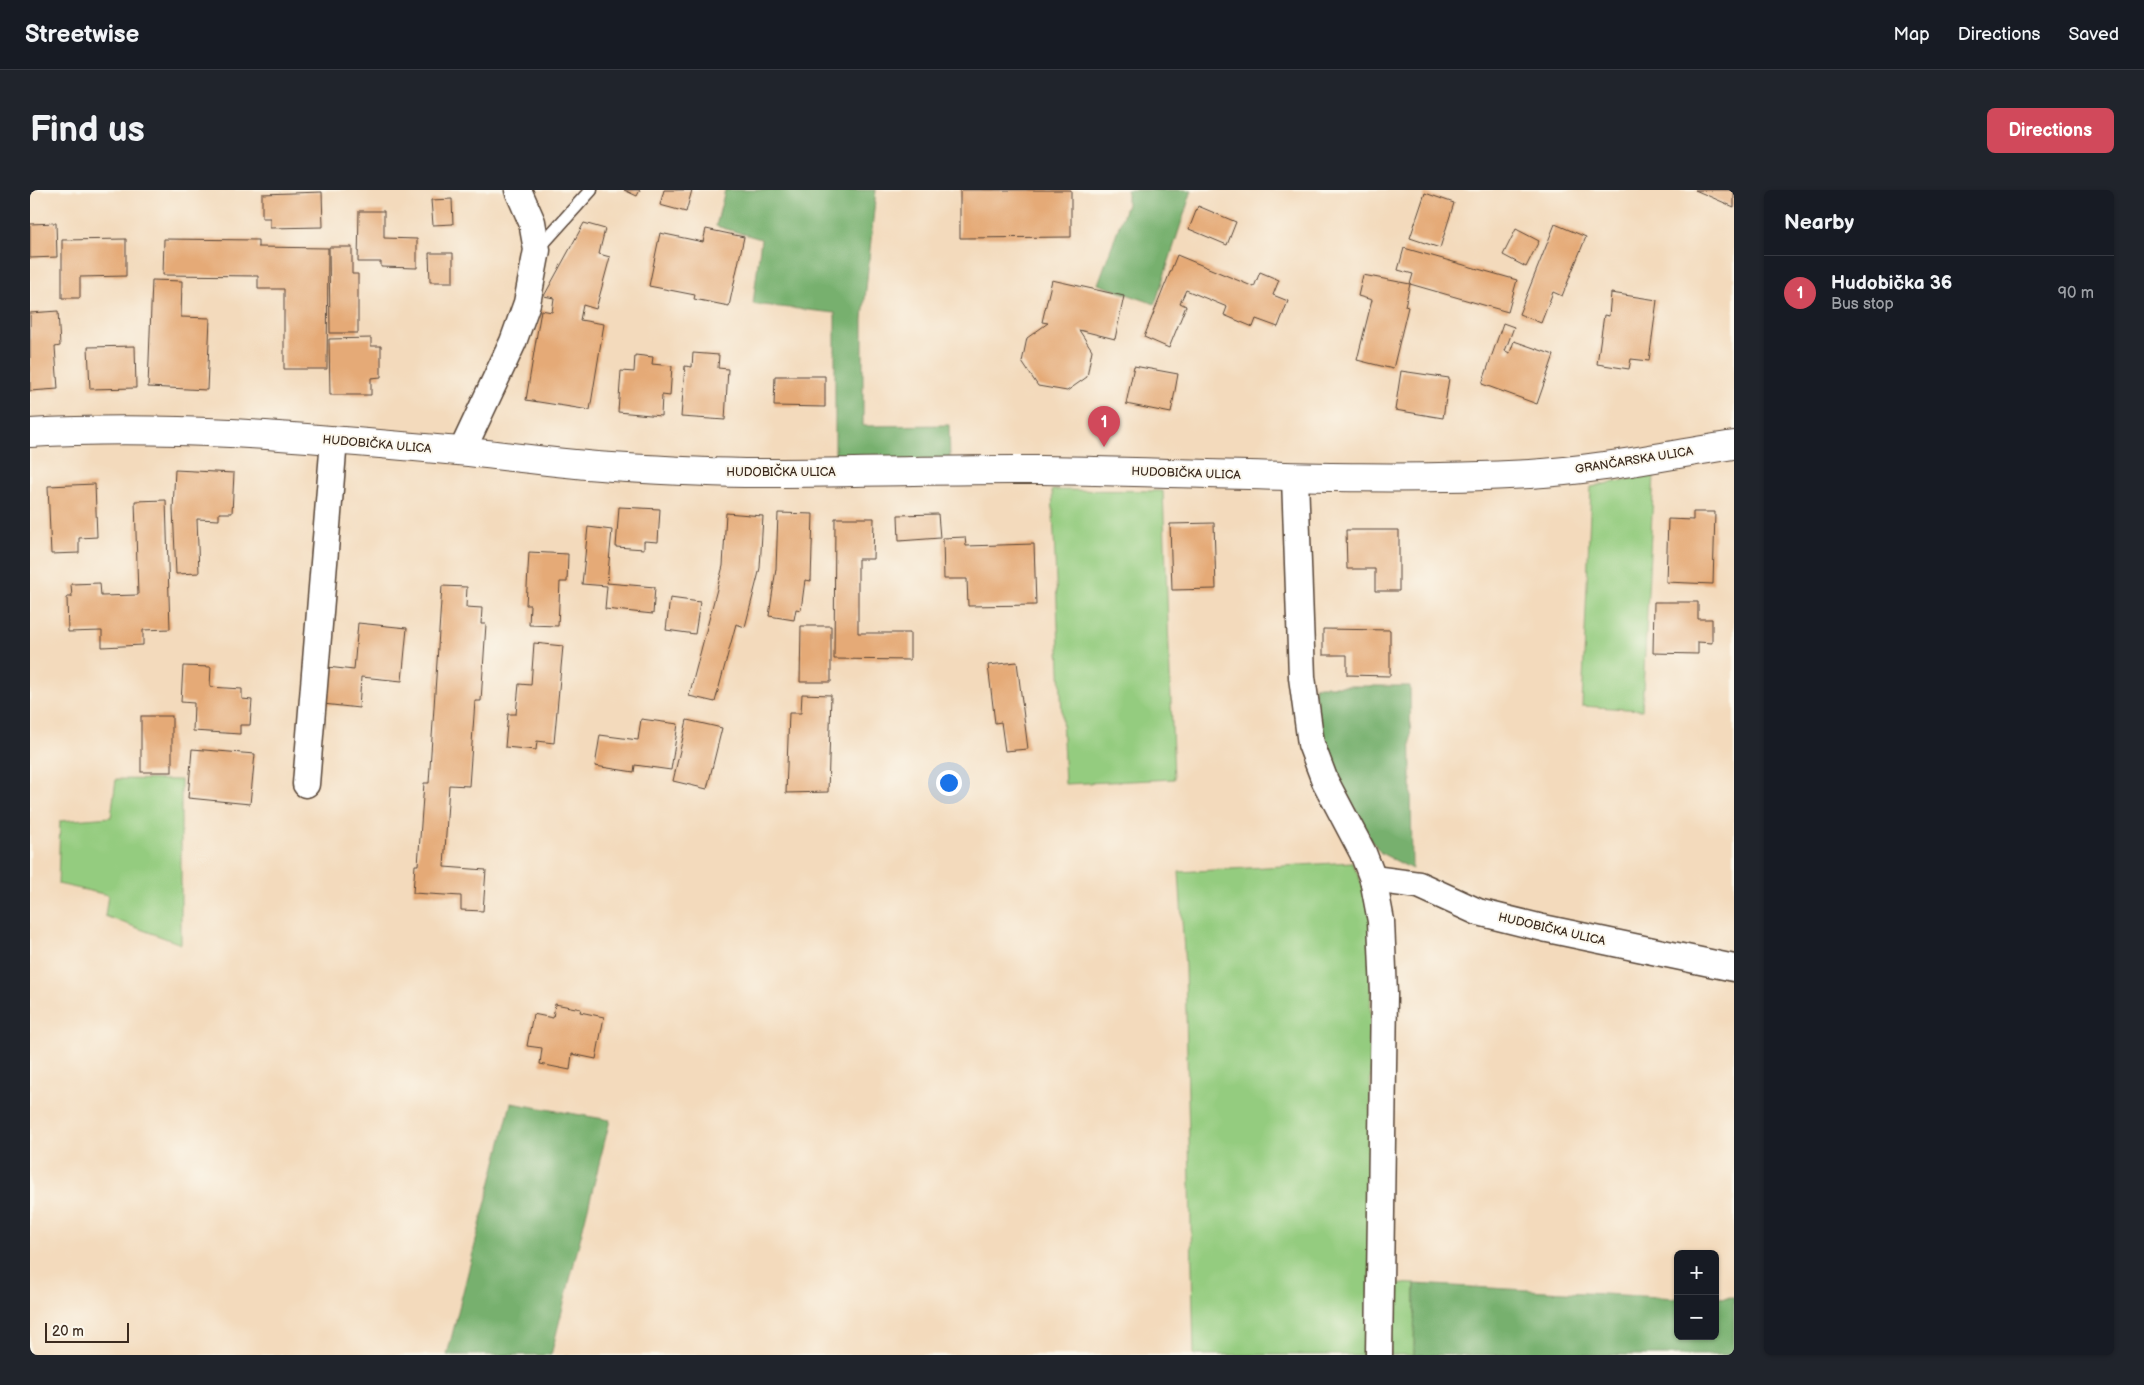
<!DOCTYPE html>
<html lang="en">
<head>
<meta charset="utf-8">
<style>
	body { margin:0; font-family:"Balsamiq Sans",sans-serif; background:#20242c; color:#f1f3f6 }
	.controls { position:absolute; right:15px; bottom:15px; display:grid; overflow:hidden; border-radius:8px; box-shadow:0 1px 4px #0004 }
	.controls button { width:45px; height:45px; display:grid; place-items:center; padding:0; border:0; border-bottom:1px solid #363941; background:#171b24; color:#f1f3f6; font:25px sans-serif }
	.scale { position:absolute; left:15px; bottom:12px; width:84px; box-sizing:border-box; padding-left:5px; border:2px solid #3b2a1e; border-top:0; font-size:14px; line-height:18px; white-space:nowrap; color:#3b2a1e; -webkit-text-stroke:4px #fbf7ec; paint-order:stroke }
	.you { position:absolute; left:918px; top:592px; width:18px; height:18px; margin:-12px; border:4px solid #fff; border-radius:50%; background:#1a73e8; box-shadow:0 0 0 8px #1a73e833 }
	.badge { display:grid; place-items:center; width:32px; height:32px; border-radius:50%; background:#d1495b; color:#fff; font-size:16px; font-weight:700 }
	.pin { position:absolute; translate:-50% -41px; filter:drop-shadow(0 1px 2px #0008) }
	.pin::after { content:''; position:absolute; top:26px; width:18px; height:15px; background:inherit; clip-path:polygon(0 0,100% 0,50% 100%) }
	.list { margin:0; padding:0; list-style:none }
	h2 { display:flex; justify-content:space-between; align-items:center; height:65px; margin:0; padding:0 20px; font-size:21px }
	h2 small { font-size:16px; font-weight:400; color:#9ea1a6 }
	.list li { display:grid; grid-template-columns:32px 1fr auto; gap:15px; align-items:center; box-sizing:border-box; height:75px; padding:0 20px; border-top:1px solid #363941 }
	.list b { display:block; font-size:19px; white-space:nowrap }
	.list p { margin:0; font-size:16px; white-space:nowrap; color:#9ea1a6 }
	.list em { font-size:16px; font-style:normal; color:#9ea1a6 }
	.map { position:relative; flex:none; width:1704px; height:1165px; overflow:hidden; border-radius:8px }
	header { display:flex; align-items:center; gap:30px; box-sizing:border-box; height:70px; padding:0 25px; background:#171b24; border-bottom:1px solid #363941 }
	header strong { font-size:24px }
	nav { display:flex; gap:28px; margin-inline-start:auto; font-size:18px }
	.intro { display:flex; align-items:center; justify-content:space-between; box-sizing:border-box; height:120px; padding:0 30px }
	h1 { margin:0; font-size:35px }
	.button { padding:12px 22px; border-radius:8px; background:#d1495b; color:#fff; font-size:18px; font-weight:700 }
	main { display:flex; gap:30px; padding:0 30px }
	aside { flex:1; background:#171b24; border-radius:8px; box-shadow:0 1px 4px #0004 }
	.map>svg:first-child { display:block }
	.green { fill:#94cc7f; stroke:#687b4e }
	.forest { fill:#77b06e; stroke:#596d46 }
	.building { fill:#e5aa77 }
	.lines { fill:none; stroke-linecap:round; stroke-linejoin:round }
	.lane-casing { stroke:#574436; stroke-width:15 }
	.street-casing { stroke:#574436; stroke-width:29 }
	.secondary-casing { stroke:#574436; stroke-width:30 }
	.lane { stroke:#fff; stroke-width:12 }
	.street { stroke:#fff; stroke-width:26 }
	.secondary { stroke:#fff; stroke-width:28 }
	.labels { text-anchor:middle; stroke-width:4; stroke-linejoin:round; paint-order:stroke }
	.street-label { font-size:12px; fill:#3b2a1e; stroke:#fbf7ec }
</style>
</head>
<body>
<header>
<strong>Streetwise</strong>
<nav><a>Map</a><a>Directions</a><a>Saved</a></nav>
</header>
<div class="intro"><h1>Find us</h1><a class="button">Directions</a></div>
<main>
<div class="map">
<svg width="1704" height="1165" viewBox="0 0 1704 1165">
	<rect width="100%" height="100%" fill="#fbf7ec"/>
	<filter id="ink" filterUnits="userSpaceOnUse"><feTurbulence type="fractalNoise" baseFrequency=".02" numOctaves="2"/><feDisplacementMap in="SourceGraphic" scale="10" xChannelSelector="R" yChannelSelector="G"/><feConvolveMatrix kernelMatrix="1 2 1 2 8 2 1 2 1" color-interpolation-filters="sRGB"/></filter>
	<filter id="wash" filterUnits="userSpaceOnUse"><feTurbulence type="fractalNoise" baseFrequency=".0096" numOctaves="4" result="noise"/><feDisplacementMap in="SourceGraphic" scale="20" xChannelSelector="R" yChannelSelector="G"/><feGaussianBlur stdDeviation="1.12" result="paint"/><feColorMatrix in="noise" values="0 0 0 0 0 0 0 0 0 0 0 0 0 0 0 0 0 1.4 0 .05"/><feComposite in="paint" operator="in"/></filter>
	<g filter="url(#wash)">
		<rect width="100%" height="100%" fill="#f3dabc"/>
		<g class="green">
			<polygon points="1624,284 1612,520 1552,516 1561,297"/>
			<polygon points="1022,300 1133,301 1144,589 1035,594"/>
			<polygon points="86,589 151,590 151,754 75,726 78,705 28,694 30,631 81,627"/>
			<polygon points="1322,672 1332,694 1341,728 1340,1165 1164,1165 1155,778 1149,682"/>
			<polygon points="1361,1093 1385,1094 1384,1165 1360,1165"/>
		</g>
		<g class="forest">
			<polygon points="695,0 846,0 833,129 833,236 919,235 920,270 805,269 805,123 723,114 731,49 686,36"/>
			<polygon points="1097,0 1162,0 1125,114 1068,94 1097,14"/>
			<polygon points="1284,496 1380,496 1382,679 1351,663 1341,650 1308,586 1292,548"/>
			<polygon points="481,913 580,930 521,1165 417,1165"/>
			<polygon points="1385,1094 1648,1108 1648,1146 1685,1146 1685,1108 1704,1107 1704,1165 1384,1165"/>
		</g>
		<g id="blocks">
			<g class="building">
				<polygon points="594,0 610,0 607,6"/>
				<polygon points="634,0 662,0 656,22 630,15"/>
				<polygon points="930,0 1041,0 1041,47 930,48"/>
				<polygon points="1665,0 1704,0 1704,17"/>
				<polygon points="292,2 293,37 240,38 240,28 232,28 232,4"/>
				<polygon points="1395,3 1424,13 1410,58 1380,48"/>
				<polygon points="422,9 423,34 403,35 401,10"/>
				<polygon points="1168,16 1206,32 1197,55 1159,39"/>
				<polygon points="329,21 354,21 354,48 387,49 387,78 351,77 351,72 328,72"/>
				<polygon points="26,33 27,67 0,68 0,34"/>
				<polygon points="554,33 575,39 569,64 580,67 566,119 553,115 550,130 574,134 560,220 496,210 511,120 522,122 524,108 514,106"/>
				<polygon points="1525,34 1556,47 1532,106 1523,102 1511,133 1489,124"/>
				<polygon points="676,39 714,47 699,116 664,109 665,105 619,96 630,43 673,52"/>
				<polygon points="1486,39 1509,51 1496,77 1473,65"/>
				<polygon points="96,49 96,86 50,87 50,108 32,108 32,50"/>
				<polygon points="134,49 228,50 228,57 298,58 297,179 254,179 254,99 228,99 228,86 133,85"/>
				<polygon points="299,57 322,57 322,84 328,84 328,143 300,143"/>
				<polygon points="1374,58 1487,90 1478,122 1380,94 1383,84 1368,80"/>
				<polygon points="399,63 423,63 423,92 400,92"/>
				<polygon points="1147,65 1224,97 1230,82 1249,90 1243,105 1258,111 1248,137 1226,129 1223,137 1194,125 1197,117 1156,100 1150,113 1156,116 1139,158 1114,147"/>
				<polygon points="1333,85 1380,94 1375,116 1378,117 1363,179 1327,170 1342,110 1328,106"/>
				<polygon points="122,90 152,91 151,127 180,128 177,200 118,197"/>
				<polygon points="1022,90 1094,106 1085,149 1049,140 1062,160 1057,187 1037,201 1008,196 992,172 997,148 1018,133 1012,132"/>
				<polygon points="1581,103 1627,110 1619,171 1601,169 1599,179 1567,174 1574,125 1579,126"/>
				<polygon points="28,121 30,156 25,157 28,199 0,201 0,123"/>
				<polygon points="1473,133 1484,137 1475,161 1480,163 1484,151 1524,165 1507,214 1452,194"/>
				<polygon points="341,148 341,156 351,156 351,187 341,188 341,205 300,205 299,149"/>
				<polygon points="105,156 106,198 60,199 58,157"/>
				<polygon points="663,163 689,165 688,178 698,179 695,230 651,227 655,176 662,177"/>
				<polygon points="605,165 623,167 622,174 642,176 640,206 632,205 631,226 588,222 591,181 604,182"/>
				<polygon points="1104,176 1148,184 1141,223 1096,214"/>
				<polygon points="1371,181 1419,188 1413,228 1365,220"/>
				<polygon points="745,186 795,186 795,217 744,216"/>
				<polygon points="145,280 204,283 202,323 189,323 189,330 167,329 169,383 146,384 143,319"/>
				<polygon points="65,294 67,347 49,348 49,363 21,364 18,296"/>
				<polygon points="136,310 140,439 113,440 113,455 72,457 72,441 38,442 37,407 42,407 41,394 70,393 71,406 108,405 105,311"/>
				<polygon points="589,317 630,319 628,352 614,351 614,359 586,357"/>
				<polygon points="1663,322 1685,322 1683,394 1636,392 1638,329 1663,330"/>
				<polygon points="696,323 733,326 730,378 715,437 706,434 685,512 659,506 693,376"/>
				<polygon points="748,323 783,324 781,391 775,390 771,420 766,419 764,430 739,426 746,379"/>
				<polygon points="908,324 910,348 869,351 868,325"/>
				<polygon points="805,328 844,328 843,369 828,369 828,443 880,443 880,470 804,469"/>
				<polygon points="1184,333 1186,399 1142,400 1140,334"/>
				<polygon points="558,337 582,340 577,393 625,397 623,424 575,419 577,396 552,394"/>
				<polygon points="1316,340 1369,340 1369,401 1345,401 1345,379 1317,379"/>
				<polygon points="935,347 936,356 1004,354 1006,415 938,416 937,389 914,389 913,348"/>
				<polygon points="499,362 538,364 537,392 530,392 528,436 499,435 500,415 496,415"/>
				<polygon points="412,396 437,397 436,417 452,418 451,434 456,434 451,511 445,511 439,596 419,595 414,677 456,680 453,721 431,720 431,706 383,703 385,675 388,675 394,593 399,593"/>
				<polygon points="640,408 670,412 665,444 636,440"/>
				<polygon points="1624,412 1668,412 1668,429 1682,429 1682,453 1668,452 1668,464 1623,463"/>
				<polygon points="328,433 377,438 372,491 331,487 329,518 293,514 297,477 324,480"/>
				<polygon points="771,436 801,436 801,492 770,492"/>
				<polygon points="1293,439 1360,440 1360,486 1317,485 1317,465 1293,465"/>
				<polygon points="504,453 533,456 524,553 507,551 506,560 475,557 478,524 486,524 489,494 501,495"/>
				<polygon points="987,472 998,559 975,561 971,532 965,533 958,475"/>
				<polygon points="153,476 181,477 180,497 212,499 212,509 222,510 220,535 210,535 210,544 163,541 164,513 151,512"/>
				<polygon points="772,504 801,505 798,602 756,603 759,523 771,523"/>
				<rect x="111" y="526" width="31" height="56"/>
				<polygon points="611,529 648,534 641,580 605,575 604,582 565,576 570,545 608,550"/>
				<polygon points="657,530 692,538 677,599 643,591"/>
				<polygon points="162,559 225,564 220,614 158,608"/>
				<polygon points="525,814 551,819 550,822 574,827 566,869 542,864 540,880 510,874 512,858 497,856 503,824 523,828"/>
			</g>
		</g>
	</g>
	<g filter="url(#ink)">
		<use href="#blocks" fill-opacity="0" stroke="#574436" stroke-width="1"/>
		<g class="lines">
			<g class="lane-casing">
				<polyline id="lane" points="507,60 561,0"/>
			</g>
			<g class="street-casing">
				<g id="street">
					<polyline points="432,261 483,152 497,113 507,60 502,32 488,0"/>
					<polyline points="1265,288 1272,487 1281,554 1295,591 1333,663 1343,689 1351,731 1354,804 1349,1165"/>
					<polyline points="276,594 304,250"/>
					<polyline points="1343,689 1389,695 1448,722 1513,738 1704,778"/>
				</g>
			</g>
			<g class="secondary-casing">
				<path id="secondary" d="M0,243C143,234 286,248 428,261C479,266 531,274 582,277C630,280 679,283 728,283C822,283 917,279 1011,280C1174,282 1337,293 1500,284C1568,280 1637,265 1704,255"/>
			</g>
			<use href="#lane" class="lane"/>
			<use href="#street" class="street"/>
			<use href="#secondary" class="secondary"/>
		</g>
	</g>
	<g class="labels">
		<g class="street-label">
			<text transform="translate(347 254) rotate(5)" y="4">HUDOBIČKA ULICA</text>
			<text transform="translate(1604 270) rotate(-9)" y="4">GRANČARSKA ULICA</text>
			<text x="751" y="286">HUDOBIČKA ULICA</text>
			<text transform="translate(1156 283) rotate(2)" y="4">HUDOBIČKA ULICA</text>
			<text transform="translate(1522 739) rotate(13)" y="4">HUDOBIČKA ULICA</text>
		</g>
	</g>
</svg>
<div class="controls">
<button>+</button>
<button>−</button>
</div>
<div class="scale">20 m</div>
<div class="you"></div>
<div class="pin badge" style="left:1074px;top:257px">1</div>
</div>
<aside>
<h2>Nearby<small></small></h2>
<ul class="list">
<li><span class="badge">1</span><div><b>Hudobička 36</b><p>Bus stop</p></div><em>90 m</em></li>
</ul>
</aside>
</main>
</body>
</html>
